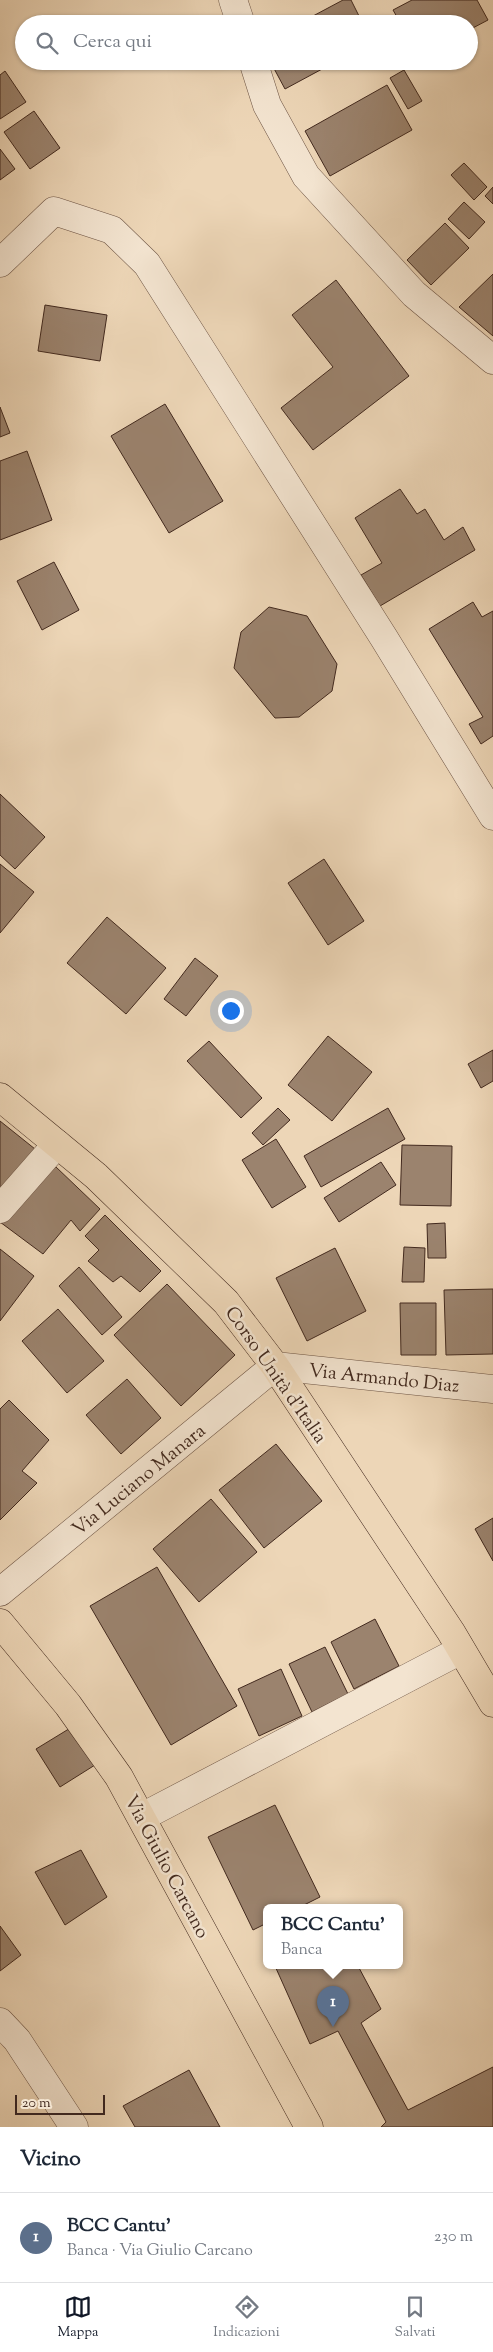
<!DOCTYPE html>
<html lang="it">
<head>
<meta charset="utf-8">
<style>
	body { margin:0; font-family:"Sorts Mill Goudy",serif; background:#f6f6f7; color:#1f2937 }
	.scale { position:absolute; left:15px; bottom:12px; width:90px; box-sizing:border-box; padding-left:5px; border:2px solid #42291e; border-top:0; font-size:14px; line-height:18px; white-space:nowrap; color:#42291e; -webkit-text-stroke:4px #f3e4d0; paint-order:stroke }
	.you { position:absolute; left:230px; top:1010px; width:18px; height:18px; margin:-12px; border:4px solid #fff; border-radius:50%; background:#1a73e8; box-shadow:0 0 0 8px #1a73e833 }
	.badge { display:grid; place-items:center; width:32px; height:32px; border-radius:50%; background:#111827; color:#fff; font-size:16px; font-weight:700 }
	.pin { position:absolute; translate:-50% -41px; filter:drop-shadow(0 1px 2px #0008) }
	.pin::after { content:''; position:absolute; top:26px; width:18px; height:15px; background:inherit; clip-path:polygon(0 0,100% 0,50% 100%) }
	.popup { position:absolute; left:263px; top:1904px; width:140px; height:65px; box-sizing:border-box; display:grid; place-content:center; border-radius:8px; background:#fff; filter:drop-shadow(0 1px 4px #0005); font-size:16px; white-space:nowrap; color:#747a83 }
	.popup b { font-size:19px; color:#1f2937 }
	.popup::after { content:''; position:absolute; left:50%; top:100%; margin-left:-10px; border:10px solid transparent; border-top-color:#fff }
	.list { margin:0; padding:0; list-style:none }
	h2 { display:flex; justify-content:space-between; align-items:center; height:65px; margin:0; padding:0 20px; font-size:21px }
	h2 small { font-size:16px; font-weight:400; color:#747a83 }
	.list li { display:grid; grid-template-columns:32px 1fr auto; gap:15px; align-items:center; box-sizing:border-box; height:90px; padding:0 20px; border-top:1px solid #e0e1e3 }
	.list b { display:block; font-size:19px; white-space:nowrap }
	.list p { margin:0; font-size:16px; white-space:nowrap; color:#747a83 }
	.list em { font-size:16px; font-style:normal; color:#747a83 }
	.icon { flex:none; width:28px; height:28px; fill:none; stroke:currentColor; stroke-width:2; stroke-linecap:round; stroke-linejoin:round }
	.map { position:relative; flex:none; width:493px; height:2127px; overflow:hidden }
	.search { position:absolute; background:#fff; box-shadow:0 1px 4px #0004; left:15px; right:15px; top:15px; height:55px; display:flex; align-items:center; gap:12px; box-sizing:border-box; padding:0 18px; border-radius:28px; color:#747a83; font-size:19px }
	.sheet { height:155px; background:#fff }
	nav { display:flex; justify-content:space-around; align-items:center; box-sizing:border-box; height:70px; border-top:1px solid #e0e1e3; background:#fff; font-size:14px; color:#747a83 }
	nav a { display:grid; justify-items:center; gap:2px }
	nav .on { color:#111827 }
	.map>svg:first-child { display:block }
	.building { fill:#9b836e; stroke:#42291e }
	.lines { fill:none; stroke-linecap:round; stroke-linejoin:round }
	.minor-casing { stroke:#6d5444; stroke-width:29 }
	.major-casing { stroke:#42291e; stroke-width:29 }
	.minor { stroke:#f3e4d0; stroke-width:28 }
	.major { stroke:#edd6b7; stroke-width:28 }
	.labels { text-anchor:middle; stroke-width:5; stroke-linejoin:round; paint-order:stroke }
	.street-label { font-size:19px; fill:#42291e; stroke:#f3e4d0 }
</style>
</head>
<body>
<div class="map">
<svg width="493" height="2127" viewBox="0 0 493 2127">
	<rect width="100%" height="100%" fill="#edd6b7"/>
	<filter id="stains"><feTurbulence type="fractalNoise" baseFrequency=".004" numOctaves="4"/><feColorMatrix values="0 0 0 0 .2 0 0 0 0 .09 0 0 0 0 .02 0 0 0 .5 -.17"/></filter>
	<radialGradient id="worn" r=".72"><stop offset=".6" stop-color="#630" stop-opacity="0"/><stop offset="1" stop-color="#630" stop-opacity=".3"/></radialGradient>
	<g class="building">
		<polygon points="343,0 351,0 363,24 298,24"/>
		<polygon points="412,0 477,0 488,20 469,30 469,24 401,24 393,10"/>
		<polygon points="270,61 337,61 285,89"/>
		<polygon points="404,70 422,101 408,109 390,78"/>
		<polygon points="5,71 26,102 0,119 0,75"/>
		<polygon points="387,85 412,130 330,176 305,131"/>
		<polygon points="34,111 60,148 30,169 4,132"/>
		<polygon points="0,149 15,169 0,180"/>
		<polygon points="464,163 487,187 474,200 451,175"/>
		<polygon points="493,187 493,204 485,196"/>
		<polygon points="464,202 485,222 469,239 448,219"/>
		<polygon points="445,223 469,248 431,285 407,260"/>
		<polygon points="493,274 493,336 459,307"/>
		<polygon points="336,280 409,376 313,450 281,408 333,367 292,315"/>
		<polygon points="45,305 107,315 100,361 38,351"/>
		<polygon points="165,404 223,501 169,533 111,436"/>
		<polygon points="0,407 10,433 0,437"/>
		<polygon points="27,451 52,520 0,540 0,461"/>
		<polygon points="400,489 417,514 425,509 444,540 463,527 475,550 380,606 361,575 382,563 355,518"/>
		<polygon points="54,562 79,610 42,630 17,581"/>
		<polygon points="473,602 482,617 493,611 493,736 481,744 469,724 483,717 429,629"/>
		<polygon points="269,607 307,616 337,664 332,691 299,717 275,718 234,668 241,632"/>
		<polygon points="0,794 45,837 15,869 0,855"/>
		<polygon points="324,859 364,921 328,945 288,883"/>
		<polygon points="0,864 34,892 0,933"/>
		<polygon points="107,917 166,968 126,1014 67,963"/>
		<polygon points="195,958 218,976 186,1016 164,999"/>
		<polygon points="328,1036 372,1072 332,1121 288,1085"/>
		<polygon points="209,1041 262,1098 241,1118 187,1061"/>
		<polygon points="493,1050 493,1081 481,1088 468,1064"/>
		<polygon points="278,1108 290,1120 263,1145 252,1133"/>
		<polygon points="388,1108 405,1139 321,1187 304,1156"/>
		<polygon points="0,1121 35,1149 0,1192"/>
		<polygon points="276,1139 306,1187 272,1208 242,1160"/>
		<polygon points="402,1145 452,1146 451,1206 400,1205"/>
		<polygon points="381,1162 396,1185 339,1222 324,1198"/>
		<polygon points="56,1167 100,1209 80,1231 71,1220 43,1254 0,1222 37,1168"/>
		<polygon points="105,1215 161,1271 140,1292 121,1276 113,1282 88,1261 99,1250 85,1236"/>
		<polygon points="445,1223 446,1258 428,1258 427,1224"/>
		<polygon points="404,1247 425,1248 424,1282 402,1282"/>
		<polygon points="335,1248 366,1311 307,1341 276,1278"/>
		<polygon points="0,1249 34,1276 0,1321"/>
		<polygon points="79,1267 122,1317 102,1335 59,1286"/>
		<polygon points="167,1284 235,1355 181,1406 114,1335"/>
		<polygon points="493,1289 493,1354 446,1355 444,1290"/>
		<polygon points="400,1303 436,1303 436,1355 401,1355"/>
		<polygon points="58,1309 104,1361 67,1393 22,1341"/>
		<polygon points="127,1379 161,1418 121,1454 86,1415"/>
		<polygon points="9,1400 49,1440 22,1471 37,1483 0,1520 0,1409"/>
		<polygon points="276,1444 322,1501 264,1548 219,1490"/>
		<polygon points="211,1499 257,1552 199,1602 153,1549"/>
		<polygon points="493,1518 493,1561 475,1529"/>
		<polygon points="157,1567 237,1706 171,1745 90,1606"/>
		<polygon points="375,1619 399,1666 354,1689 331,1642"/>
		<polygon points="325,1647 348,1694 312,1712 289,1664"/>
		<polygon points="281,1669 302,1716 259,1736 238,1689"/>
		<polygon points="72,1727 95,1765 60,1787 36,1749"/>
		<polygon points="275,1805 320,1897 298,1908 267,1908 267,1923 253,1930 208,1837"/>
		<polygon points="81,1850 107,1897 65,1925 35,1872"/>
		<polygon points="0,1926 21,1955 0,1971"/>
		<polygon points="275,1966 358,1966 381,2009 361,2023 408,2110 493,2067 493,2127 381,2127 386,2122 338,2031 310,2044"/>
		<polygon points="189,2070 220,2127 135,2127 123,2106"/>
	</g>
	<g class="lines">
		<g class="minor-casing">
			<g id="minor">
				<polyline points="233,0 241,24"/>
				<polyline points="253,61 267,105 306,176 414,294 493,360"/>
				<polyline points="0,263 54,211 112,230 147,264 384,638 493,816"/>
				<polyline points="0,1209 57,1144"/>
				<polyline points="0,1592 275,1366 493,1389"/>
				<polyline points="142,1817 461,1650"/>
				<polyline points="0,2022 17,2040 74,2127"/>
			</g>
		</g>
		<g class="major-casing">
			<g id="major">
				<polyline points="0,1097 96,1176 226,1302 275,1366 451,1632 493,1703"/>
				<polyline points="0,1623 68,1705 119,1777 309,2127"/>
			</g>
		</g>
		<use href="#minor" class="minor"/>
		<use href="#major" class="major"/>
	</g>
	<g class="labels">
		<g class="street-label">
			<text transform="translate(277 1374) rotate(55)" y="7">Corso Unità d'Italia</text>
			<text transform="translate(384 1377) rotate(6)" y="7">Via Armando Diaz</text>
			<text transform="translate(138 1479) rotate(-39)" y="7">Via Luciano Manara</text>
			<text transform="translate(168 1866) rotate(62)" y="7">Via Giulio Carcano</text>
		</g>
	</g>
	<rect width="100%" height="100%" filter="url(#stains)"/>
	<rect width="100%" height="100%" fill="url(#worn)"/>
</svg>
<div class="scale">20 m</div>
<div class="you"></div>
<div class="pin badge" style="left:333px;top:2027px;background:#5c6f8a">1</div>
<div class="popup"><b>BCC Cantu'</b>Banca</div>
<div class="search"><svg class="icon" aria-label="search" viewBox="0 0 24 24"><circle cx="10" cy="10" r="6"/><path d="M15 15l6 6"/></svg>Cerca qui</div>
</div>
<section class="sheet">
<h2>Vicino<small></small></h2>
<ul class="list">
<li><span class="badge" style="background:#5c6f8a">1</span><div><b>BCC Cantu'</b><p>Banca · Via Giulio Carcano</p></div><em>230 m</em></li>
</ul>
</section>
<nav>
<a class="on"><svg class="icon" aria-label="map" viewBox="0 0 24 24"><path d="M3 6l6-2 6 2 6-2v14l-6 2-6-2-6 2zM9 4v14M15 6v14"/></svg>Mappa</a>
<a><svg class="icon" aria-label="directions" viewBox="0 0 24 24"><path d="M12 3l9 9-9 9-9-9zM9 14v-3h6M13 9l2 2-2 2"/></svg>Indicazioni</a>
<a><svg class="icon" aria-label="saved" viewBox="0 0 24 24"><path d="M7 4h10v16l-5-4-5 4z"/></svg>Salvati</a>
</nav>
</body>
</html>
